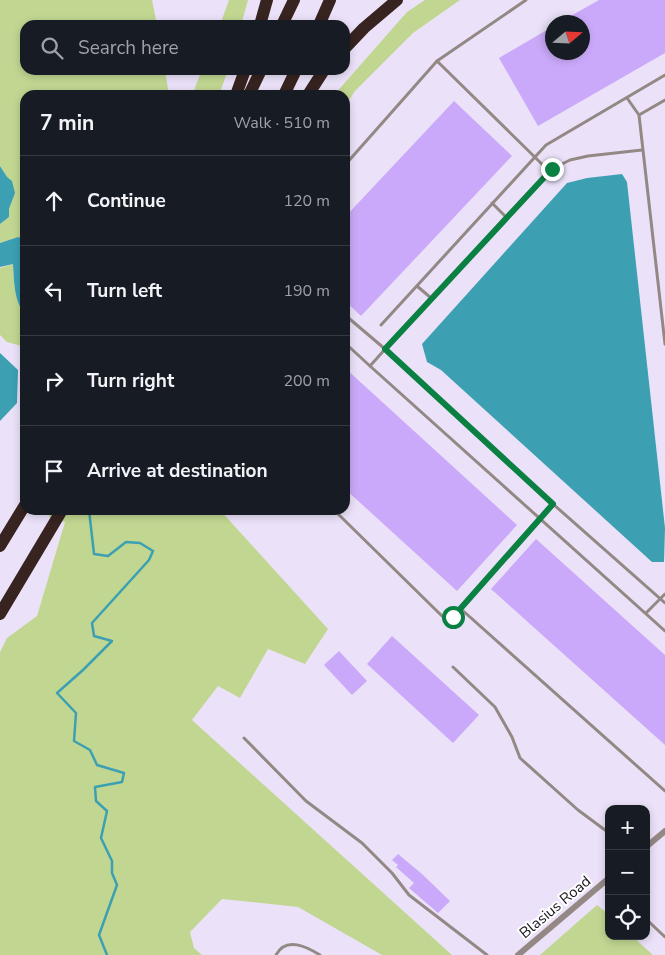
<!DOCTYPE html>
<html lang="en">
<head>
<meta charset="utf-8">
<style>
	body { margin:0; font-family:"Nunito Sans",sans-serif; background:#20242c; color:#f1f3f6 }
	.controls { position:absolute; right:15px; bottom:15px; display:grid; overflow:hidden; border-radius:10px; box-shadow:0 2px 8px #0003 }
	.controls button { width:45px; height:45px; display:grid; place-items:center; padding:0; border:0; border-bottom:1px solid #363941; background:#171b24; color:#f1f3f6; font:25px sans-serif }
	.compass { position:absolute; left:545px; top:15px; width:45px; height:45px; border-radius:50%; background:#171b24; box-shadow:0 2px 8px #0003; rotate:71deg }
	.stop { position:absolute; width:15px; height:15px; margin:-11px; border:4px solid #0b8043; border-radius:50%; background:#fff }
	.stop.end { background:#0b8043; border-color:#fff; box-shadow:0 1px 5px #0008 }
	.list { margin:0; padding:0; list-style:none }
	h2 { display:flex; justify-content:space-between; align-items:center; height:65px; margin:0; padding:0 20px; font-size:21px }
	h2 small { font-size:16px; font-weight:400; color:#9ea1a6 }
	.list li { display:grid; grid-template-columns:32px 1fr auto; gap:15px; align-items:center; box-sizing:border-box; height:90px; padding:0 20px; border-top:1px solid #363941 }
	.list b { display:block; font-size:19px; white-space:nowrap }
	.list em { font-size:16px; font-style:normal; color:#9ea1a6 }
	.icon { flex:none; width:28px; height:28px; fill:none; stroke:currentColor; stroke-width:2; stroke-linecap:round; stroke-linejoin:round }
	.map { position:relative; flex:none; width:665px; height:955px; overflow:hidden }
	.search { position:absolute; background:#171b24; box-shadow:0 2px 8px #0003; left:20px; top:20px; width:330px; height:55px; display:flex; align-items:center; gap:12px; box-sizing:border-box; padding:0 18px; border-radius:15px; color:#9ea1a6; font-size:19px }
	.panel { position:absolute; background:#171b24; box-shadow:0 2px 8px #0003; left:20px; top:90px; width:330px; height:425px; border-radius:15px }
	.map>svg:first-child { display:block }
	.green { fill:#c1d791 }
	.water { fill:#3ca0b2 }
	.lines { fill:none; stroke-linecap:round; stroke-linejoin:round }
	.stream { stroke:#3ca0b2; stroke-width:2.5 }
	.building { fill:#cba9fa }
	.lane { stroke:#948885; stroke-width:3 }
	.street { stroke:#948885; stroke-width:6 }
	.highway { stroke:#37231f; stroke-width:12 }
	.route { stroke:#0b8043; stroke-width:6 }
	.labels { text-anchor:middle; stroke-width:4; stroke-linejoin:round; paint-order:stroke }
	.street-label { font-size:15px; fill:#19161e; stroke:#fff }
</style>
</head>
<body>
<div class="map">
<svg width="665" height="955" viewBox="0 0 665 955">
	<rect width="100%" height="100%" fill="#ebe2f9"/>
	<g class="green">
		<polygon points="0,0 152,0 157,25 25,25 25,70 165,70 169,95 25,95 25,239 18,237 0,243 0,224 9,217 9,209 15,193 0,166"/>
		<polygon points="229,0 248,0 241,25 220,25"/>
		<polygon points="425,0 460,0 413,33 355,91 345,106 345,95 334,95 407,12"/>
		<polygon points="202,70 228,70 219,95 192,95"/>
		<path d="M13,264C14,280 14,302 25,314V347L7,342L0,335V268Z"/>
		<polygon points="48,510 220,510 328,629 305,664 268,649 240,698 218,686 192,720 452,955 382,955 298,907 222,899 190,932 194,948 202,955 0,955 0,652 7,638 37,616 65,522 50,518"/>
		<polygon points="597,905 609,915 609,936 632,936 653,955 540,955"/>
	</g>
	<g class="water">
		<polygon points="0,166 7,177 12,181 15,193 9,209 9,217 0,224"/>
		<polygon points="622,174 627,182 665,528 664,562 652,562 441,370 427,362 422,344 567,183 587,178"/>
		<path d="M18,237L25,239V314C14,302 14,280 13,264L0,267V243Z"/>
		<polygon points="0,353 18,370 17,403 0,421"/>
	</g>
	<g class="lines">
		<polyline class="stream" points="89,510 94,554 108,556 126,542 140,543 153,551 149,560 92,623 94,636 112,641 83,670 57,693 76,713 74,741 90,750 97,765 124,773 122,782 95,787 96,801 107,811 101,838 112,861 112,873 117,885 99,935 107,955"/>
	</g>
	<g class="building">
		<polygon points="599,0 665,0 665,53 538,126 499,58 552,27 552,52 582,52 582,22 560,22"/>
		<polygon points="454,101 512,156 361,316 345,301 345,217"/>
		<polygon points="345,368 517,525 457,591 345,489"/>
		<polygon points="536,539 665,655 665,745 491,589"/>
		<polygon points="392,636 479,715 453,743 367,664"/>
		<polygon points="339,651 367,681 352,695 324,665"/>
		<polygon points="398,854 422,874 450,901 438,913 409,888 414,883 396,867 398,865 392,860"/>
	</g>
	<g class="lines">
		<g class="lane">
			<polyline points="437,61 550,172"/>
			<polyline points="627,98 639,115"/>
			<polyline points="665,100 639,115 665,344"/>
			<polyline points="345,165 437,61 526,0"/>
			<polyline points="492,203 507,218"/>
			<polyline points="417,286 431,298"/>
			<polyline points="345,315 385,349 553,504 665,603"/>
			<polyline points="381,325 546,145 665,75"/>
			<polyline points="345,343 370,366 431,298 552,169 570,160 588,156 642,150"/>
			<polyline points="370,366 665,631"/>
			<polyline points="334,510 442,616 453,617 553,504"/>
			<polyline points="461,609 665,791"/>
			<polyline points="646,613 665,594"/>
			<polyline points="453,667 495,707 512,737 520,758 578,810 609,833"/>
			<polyline points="244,738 306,801 362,843 392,873 409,895 487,955"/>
			<polyline points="646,919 665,937"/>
			<path d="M276,955C286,936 307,947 320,955"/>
		</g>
		<g class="street">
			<polyline points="646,847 665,831"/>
			<polyline points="518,955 609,878"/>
		</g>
		<g class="highway">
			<polyline points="260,25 267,0"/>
			<polyline points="282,25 294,0"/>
			<polyline points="319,25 330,0"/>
			<polyline points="345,48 364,28 397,0"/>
			<polyline points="236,95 245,70"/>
			<polyline points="249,95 261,70"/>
			<polyline points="284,95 296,70"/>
			<polyline points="308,95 324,70"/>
			<polyline points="0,546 25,505"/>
			<polyline points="0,614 62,510"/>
		</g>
	</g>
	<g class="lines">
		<polyline class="route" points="453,617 553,504 385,349 552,169"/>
	</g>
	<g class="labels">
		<g class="street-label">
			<text transform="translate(555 907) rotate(-40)" y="5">Blasius Road</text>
		</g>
	</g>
</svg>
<div class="controls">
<button>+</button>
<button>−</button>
<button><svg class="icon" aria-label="locate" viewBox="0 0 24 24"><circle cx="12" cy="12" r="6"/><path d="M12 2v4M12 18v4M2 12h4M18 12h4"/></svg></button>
</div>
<svg class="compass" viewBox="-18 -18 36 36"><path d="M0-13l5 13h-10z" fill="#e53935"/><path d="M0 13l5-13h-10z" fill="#9ea1a6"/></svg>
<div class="stop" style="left:453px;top:617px"></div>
<div class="stop end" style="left:552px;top:169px"></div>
<div class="search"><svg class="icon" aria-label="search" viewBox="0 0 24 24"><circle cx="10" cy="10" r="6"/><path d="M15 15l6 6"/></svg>Search here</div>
<section class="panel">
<h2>7 min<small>Walk · 510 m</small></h2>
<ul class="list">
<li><svg class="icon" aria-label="ahead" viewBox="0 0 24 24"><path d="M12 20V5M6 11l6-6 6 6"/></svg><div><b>Continue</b></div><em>120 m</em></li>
<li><svg class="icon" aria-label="left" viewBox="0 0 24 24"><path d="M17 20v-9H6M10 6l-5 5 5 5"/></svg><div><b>Turn left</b></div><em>190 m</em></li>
<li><svg class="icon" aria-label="right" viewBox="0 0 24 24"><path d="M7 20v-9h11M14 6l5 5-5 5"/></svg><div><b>Turn right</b></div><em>200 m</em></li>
<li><svg class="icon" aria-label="arrive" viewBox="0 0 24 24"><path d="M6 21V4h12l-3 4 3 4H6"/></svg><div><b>Arrive at destination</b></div></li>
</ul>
</section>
</div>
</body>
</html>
